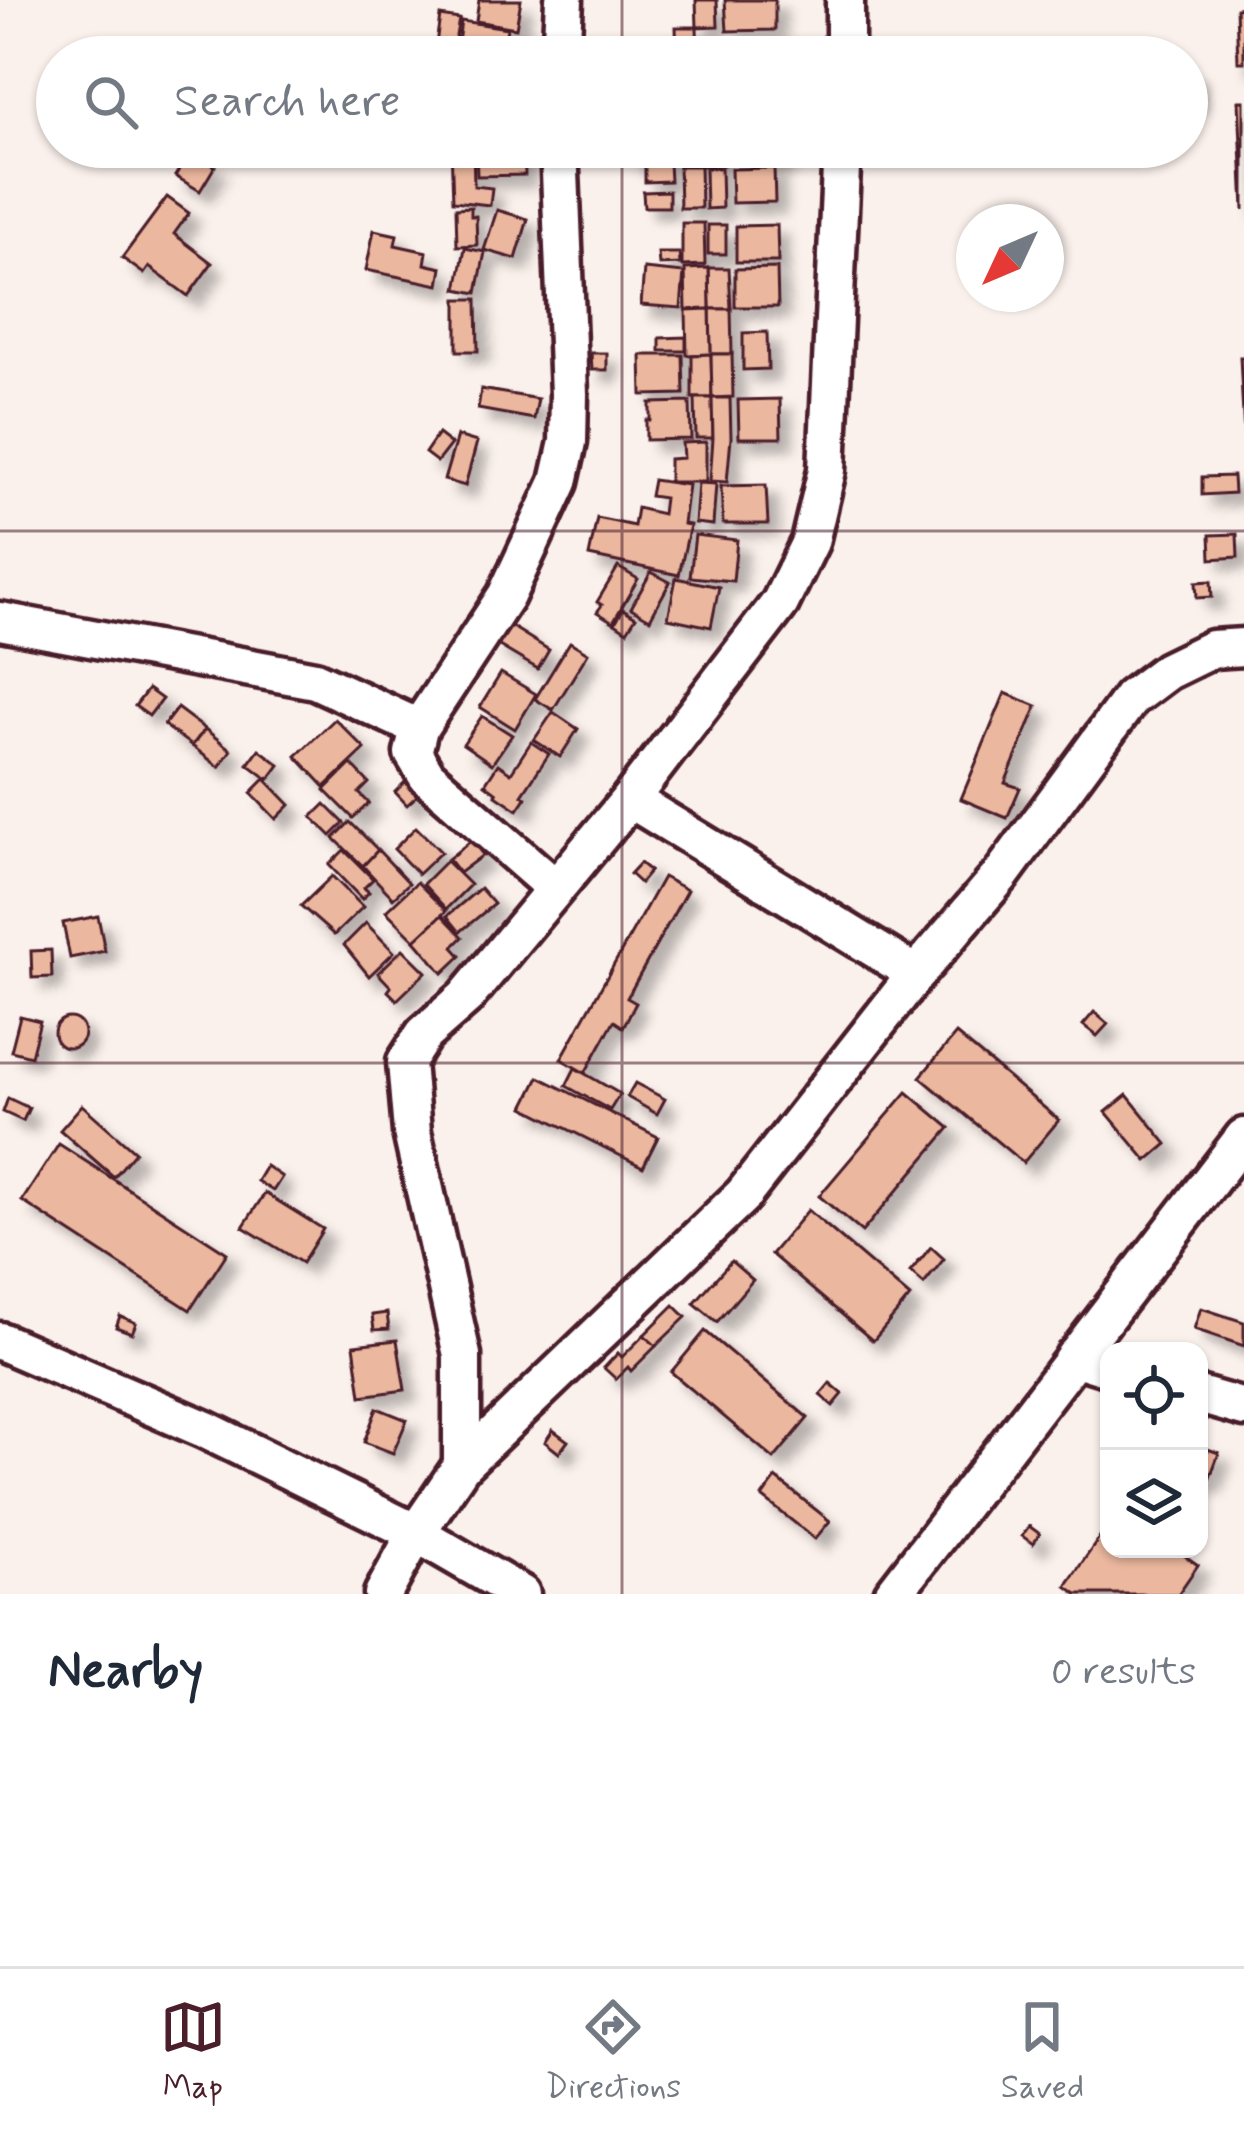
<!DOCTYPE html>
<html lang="en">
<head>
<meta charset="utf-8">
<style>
	body { margin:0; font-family:Mynerve,sans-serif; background:#f2f2f3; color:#1f2937 }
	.controls { position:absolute; right:36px; bottom:36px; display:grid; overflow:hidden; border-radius:24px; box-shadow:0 3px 9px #0004 }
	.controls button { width:108px; height:108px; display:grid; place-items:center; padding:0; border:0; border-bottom:3px solid #e0e1e3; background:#fff; color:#1f2937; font:60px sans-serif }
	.compass { position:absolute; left:956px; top:204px; width:108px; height:108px; border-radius:50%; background:#fff; box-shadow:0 3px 9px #0004; rotate:226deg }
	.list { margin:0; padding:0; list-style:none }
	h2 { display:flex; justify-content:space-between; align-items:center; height:156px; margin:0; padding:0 48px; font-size:51px }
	h2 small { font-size:39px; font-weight:400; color:#747a83 }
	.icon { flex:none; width:66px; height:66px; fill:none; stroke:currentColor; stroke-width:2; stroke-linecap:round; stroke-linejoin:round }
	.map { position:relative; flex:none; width:1244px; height:1594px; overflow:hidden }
	.search { position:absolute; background:#fff; box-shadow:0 3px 9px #0004; left:36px; right:36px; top:36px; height:132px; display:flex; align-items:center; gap:30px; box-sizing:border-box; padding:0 42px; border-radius:66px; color:#747a83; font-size:45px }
	.sheet { height:372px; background:#fff }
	nav { display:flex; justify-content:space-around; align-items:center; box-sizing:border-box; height:168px; border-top:3px solid #e0e1e3; background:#fff; font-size:33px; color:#747a83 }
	nav a { display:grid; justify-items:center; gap:6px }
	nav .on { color:#4a1f2b }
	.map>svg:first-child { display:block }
	.building { fill:#ebb79e; stroke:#4a1f2b; stroke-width:3; filter:url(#shadow) }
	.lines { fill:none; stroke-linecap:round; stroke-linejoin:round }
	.minor-casing { stroke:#4a1f2b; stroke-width:45 }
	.minor { stroke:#fff; stroke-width:36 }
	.grid { fill:none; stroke:#4a1f2b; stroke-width:3; stroke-opacity:0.55 }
</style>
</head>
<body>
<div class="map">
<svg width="1244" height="1594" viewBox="0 0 1244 1594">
	<defs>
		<filter id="shadow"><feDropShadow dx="11" dy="11" stdDeviation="6" flood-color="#0004"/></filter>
	</defs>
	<rect width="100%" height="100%" fill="#fbf1ec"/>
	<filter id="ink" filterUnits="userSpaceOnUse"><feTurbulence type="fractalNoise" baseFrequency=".00833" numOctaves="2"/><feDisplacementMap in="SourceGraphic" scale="24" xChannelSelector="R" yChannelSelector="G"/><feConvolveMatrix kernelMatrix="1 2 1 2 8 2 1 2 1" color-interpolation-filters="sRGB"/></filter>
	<g filter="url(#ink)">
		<g class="building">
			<polygon points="479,0 521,0 516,28 476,21"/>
			<polygon points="696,0 717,0 718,26 697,27"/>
			<polygon points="725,0 775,0 775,30 727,31"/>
			<polygon points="1244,7 1244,62 1238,62 1236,8"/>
			<polygon points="440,16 459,19 454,47 436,44"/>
			<polygon points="461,21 507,28 503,53 479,50 478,57 456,57"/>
			<polygon points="676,27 697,27 698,57 677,57"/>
			<polygon points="523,37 543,43 539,57 518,53"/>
			<polygon points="1187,71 1195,71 1196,101 1187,101"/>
			<polygon points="1239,101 1244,101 1244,210"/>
			<polygon points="451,147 473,147 474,186 492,188 490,205 453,201"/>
			<polygon points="476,147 524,147 525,175 477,176"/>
			<polygon points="631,147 675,147 676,161 632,162"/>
			<rect x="679" y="147" width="21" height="19"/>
			<polygon points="700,147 723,147 723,165 700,166"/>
			<polygon points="731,147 782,147 783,162 731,163"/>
			<polygon points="190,152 215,166 200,191 175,176"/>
			<polygon points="669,163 670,181 645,182 645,164"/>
			<polygon points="679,166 700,166 701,208 680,208"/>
			<polygon points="705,168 721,168 722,208 706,209"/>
			<polygon points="774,168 775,202 732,203 731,169"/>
			<polygon points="669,191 669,207 644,207 643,192"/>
			<polygon points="167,197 189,213 174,234 212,263 188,296 149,267 144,274 122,258"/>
			<polygon points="471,207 471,216 476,216 477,245 457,246 456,208"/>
			<polygon points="497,210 528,219 516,259 484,250"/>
			<polygon points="682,223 704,223 705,265 682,266"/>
			<rect x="708" y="225" width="18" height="29"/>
			<polygon points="777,225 778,262 736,262 736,226"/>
			<polygon points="374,230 397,235 395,245 427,252 425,264 442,268 439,285 366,270"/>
			<polygon points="465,248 485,252 477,293 457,289"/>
			<polygon points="658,253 679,253 680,264 659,265"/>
			<polygon points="709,268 729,268 731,309 710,309"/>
			<polygon points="709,268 710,309 686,310 685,269"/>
			<polygon points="777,268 778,307 735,307 735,269"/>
			<polygon points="644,269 684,273 681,308 641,305"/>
			<polygon points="457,299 477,299 478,351 457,351"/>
			<polygon points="710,309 731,309 732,354 711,354"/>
			<polygon points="710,309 711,354 687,355 686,310"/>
			<polygon points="767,332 768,369 743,370 743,333"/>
			<polygon points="686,337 686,351 660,351 660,338"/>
			<polygon points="591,353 607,353 607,370 592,370"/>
			<polygon points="711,354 712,398 692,398 692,355"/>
			<polygon points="711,354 732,354 733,397 712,398"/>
			<polygon points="641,355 683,355 684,394 642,395"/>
			<polygon points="1240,357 1244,357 1244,436"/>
			<polygon points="481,389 538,399 534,419 478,409"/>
			<polygon points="695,398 712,398 713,438 696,438"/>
			<polygon points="712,398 730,398 731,438 727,482 710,481 713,438"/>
			<polygon points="780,399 781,438 739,438 738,400"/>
			<polygon points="690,402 691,439 646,440 646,420 650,420 650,403"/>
			<polygon points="438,434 451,444 437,462 425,453"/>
			<polygon points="457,436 477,442 465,486 444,480"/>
			<polygon points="706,442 706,482 669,482 669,459 683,458 682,443"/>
			<polygon points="1233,476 1234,493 1202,495 1202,477"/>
			<polygon points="653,480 688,485 683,524 690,525 679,575 589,556 597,518 634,526 637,508 662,514 664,498 650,496"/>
			<polygon points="698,483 716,484 713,525 695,523"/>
			<polygon points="766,485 768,524 723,524 721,486"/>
			<polygon points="1237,534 1238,557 1211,559 1210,535"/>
			<polygon points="695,535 737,540 733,581 690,577"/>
			<polygon points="618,567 638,579 613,622 597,612 602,605 597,602"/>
			<polygon points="651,572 670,582 650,619 631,608"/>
			<polygon points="676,578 719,587 711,627 668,618"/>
			<polygon points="1211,581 1212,597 1197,598 1196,582"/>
			<polygon points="623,609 636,617 627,631 615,623"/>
			<polygon points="506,623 549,650 538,669 494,643"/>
			<polygon points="570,642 588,653 553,710 535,699"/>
			<polygon points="501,673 536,694 515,729 480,707"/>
			<polygon points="148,689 162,699 149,716 135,706"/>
			<polygon points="1005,693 1037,706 1005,783 1020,788 1007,818 961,799"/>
			<polygon points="177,708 205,729 192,746 164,725"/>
			<polygon points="553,712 578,729 560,757 534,740"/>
			<polygon points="482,716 512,735 492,764 463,744"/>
			<polygon points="335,719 365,749 325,787 296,756"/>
			<polygon points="205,729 231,750 219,767 192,746"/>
			<polygon points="531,742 549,754 522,795 526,798 518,810 496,795 497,793 485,784 498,764 511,773"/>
			<polygon points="259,749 280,765 269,780 248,764"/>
			<polygon points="351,764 369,783 359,793 369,803 353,818 325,790"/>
			<polygon points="265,779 290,805 276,819 251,793"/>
			<polygon points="407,780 420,793 407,805 395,792"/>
			<polygon points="325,804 344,823 331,836 312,817"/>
			<polygon points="350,822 378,850 363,866 334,838"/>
			<polygon points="416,827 441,852 418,874 394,849"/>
			<polygon points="472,840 483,855 459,873 448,859"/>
			<polygon points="344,850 373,879 364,888 369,892 362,899 329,865"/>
			<polygon points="378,850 409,883 393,898 363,866"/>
			<polygon points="446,861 470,885 446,909 423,884"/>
			<polygon points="640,863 650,871 640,883 630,874"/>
			<polygon points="332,876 363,907 334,935 301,906"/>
			<polygon points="663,877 687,890 627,998 636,1003 623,1027 614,1021 585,1073 561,1059"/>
			<polygon points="417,882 446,911 415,940 386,911"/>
			<polygon points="480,888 494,904 460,932 447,916"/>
			<polygon points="442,915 463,937 453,947 461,956 443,973 415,940"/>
			<polygon points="98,916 105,951 70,958 63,923"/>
			<polygon points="366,923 394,952 369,976 344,945"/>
			<polygon points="403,949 426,972 397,1000 388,991 391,987 378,973"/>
			<polygon points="51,950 52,977 32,978 31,951"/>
			<polygon points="1094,1012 1108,1024 1097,1036 1083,1025"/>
			<polygon points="20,1016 40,1021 31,1056 11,1051"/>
			<circle cx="69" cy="1033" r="15"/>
			<polygon points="956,1034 1059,1120 1023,1163 920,1077"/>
			<polygon points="575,1068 620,1094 610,1110 566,1086"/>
			<polygon points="539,1077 658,1137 643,1167 524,1107"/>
			<polygon points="635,1083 665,1099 657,1114 627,1097"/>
			<polygon points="907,1092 950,1128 862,1232 819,1196"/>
			<polygon points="1127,1095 1167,1144 1147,1161 1106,1112"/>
			<polygon points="8,1098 29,1108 23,1121 3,1112"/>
			<polygon points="82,1105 135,1152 114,1177 60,1130"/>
			<polygon points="59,1144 227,1253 190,1310 22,1201"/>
			<polygon points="266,1166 282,1177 273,1191 257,1181"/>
			<polygon points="265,1193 323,1229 302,1263 243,1227"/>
			<polygon points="808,1210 910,1297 873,1341 771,1254"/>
			<polygon points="931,1247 944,1259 924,1284 910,1272"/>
			<polygon points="731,1261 753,1280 717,1322 694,1303"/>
			<polygon points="674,1305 686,1317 656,1346 644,1335"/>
			<polygon points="1201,1308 1244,1322 1244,1346 1194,1329"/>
			<polygon points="387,1313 389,1329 374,1330 372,1315"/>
			<polygon points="120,1316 136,1323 132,1333 116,1327"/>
			<polygon points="705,1331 808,1418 774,1459 671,1372"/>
			<polygon points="644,1335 656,1346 631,1371 628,1367 616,1379 604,1368 618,1353 622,1357"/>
			<polygon points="397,1340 405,1390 361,1396 354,1345"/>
			<polygon points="830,1383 843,1394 833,1406 820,1395"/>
			<polygon points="377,1408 407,1420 393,1453 364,1442"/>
			<polygon points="553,1430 568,1441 559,1453 545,1442"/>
			<polygon points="1199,1446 1219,1453 1208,1483 1199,1480"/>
			<polygon points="776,1478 830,1521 815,1539 762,1497"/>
			<polygon points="1109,1524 1109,1549 1175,1549 1198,1565 1178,1594 1077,1594 1066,1586"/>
			<polygon points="1029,1526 1040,1534 1033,1544 1022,1536"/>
		</g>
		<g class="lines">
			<g class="minor-casing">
				<g id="minor">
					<polyline points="845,0 845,57"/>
					<polyline points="561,57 564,0"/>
					<polyline points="0,621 315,680 419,728"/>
					<polyline points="630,799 916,974"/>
					<polyline points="555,888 427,776 413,753 419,728 506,596 559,482 568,442 569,394 559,147"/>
					<polyline points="0,1341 204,1429 416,1533 521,1594"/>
					<polyline points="1074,1357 1109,1368"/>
					<polyline points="1199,1395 1244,1408"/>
					<polyline points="462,1465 462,1355 412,1132 406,1062 424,1034 465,998 630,799 780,603 810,542 827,470 842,147"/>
					<polyline points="383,1594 416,1533 462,1465 743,1195 916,974 1001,875 1131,698 1167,671 1212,649 1244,647"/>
					<polyline points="893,1594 1244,1137"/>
				</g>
			</g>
			<use href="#minor" class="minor"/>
		</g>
	</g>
	<path class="grid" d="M622,0V57M622,147V1594M0,531H1244M0,1063H1244"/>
</svg>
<div class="controls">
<button><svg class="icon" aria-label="locate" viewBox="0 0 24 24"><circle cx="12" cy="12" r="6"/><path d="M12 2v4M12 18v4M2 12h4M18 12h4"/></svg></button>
<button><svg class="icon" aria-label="layers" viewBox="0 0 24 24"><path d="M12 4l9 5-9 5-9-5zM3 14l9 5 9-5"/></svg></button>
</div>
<svg class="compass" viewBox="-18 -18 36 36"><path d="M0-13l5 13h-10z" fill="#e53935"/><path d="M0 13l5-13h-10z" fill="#747a83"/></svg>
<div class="search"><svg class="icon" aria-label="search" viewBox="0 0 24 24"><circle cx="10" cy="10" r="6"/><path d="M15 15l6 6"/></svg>Search here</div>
</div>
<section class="sheet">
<h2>Nearby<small>0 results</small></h2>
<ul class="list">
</ul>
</section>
<nav>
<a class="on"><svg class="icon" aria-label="map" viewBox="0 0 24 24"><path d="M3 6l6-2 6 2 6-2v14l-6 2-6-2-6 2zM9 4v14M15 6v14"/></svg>Map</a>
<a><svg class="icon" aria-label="directions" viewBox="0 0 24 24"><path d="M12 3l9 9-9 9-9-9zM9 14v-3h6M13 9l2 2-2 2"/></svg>Directions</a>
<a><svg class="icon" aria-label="saved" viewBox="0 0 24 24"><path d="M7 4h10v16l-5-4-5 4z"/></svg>Saved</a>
</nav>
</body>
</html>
